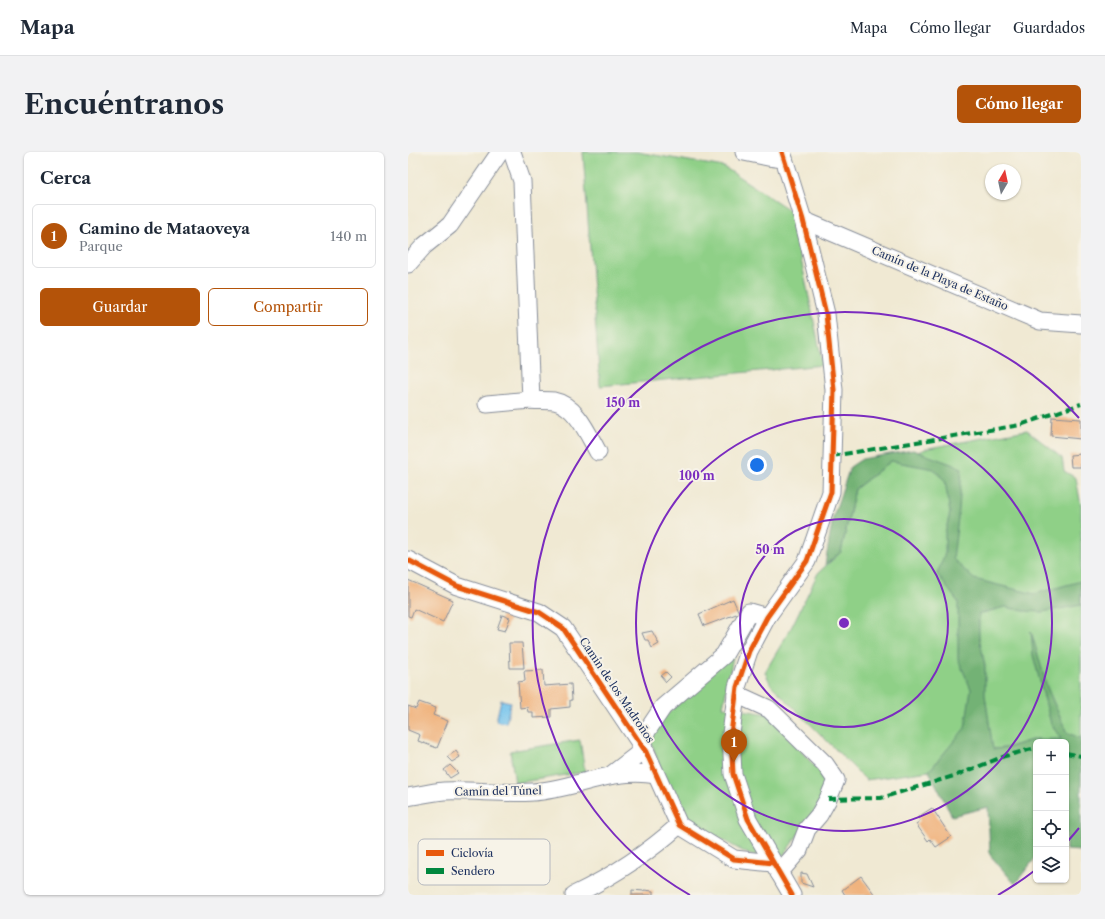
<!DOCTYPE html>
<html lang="es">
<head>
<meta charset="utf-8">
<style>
	body { margin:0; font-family:"Libre Caslon Text",serif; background:#f2f2f3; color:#1f2937 }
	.controls { position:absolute; right:12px; bottom:12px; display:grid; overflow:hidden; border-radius:6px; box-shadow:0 1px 3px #0004 }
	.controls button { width:36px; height:36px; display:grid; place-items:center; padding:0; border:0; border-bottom:1px solid #e0e1e3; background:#fff; color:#1f2937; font:20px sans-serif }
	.compass { position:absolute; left:577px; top:12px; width:36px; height:36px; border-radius:50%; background:#fff; box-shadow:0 1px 3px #0004; rotate:9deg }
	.you { position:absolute; left:349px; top:313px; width:14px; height:14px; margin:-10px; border:3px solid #fff; border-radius:50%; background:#1a73e8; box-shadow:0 0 0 6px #1a73e833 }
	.badge { display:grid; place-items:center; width:26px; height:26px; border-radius:50%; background:#b45309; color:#fff; font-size:13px; font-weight:700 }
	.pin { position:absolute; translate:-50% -33px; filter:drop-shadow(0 1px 2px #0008) }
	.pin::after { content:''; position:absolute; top:21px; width:14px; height:12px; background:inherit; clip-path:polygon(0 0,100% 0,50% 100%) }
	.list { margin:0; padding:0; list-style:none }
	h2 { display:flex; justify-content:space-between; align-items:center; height:52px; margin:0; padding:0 16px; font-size:17px }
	h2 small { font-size:13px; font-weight:400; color:#747a83 }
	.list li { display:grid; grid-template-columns:26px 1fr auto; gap:12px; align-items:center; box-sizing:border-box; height:64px; margin:0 8px 8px; padding:0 8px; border:1px solid #e0e1e3; border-radius:6px }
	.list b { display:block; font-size:15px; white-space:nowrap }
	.list p { margin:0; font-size:13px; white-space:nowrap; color:#747a83 }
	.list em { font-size:13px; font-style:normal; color:#747a83 }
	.actions { display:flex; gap:8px; padding:12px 16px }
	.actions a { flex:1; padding:9px 0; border:1px solid #b45309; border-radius:6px; text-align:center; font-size:14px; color:#b45309 }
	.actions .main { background:#b45309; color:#fff }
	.icon { flex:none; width:22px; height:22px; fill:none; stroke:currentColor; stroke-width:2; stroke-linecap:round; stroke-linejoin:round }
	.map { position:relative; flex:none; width:673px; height:743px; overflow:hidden; border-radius:6px }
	header { display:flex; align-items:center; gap:24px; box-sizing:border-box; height:56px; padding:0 20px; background:#fff; border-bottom:1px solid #e0e1e3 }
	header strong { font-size:19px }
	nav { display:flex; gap:22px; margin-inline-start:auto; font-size:14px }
	.intro { display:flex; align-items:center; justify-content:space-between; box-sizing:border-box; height:96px; padding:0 24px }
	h1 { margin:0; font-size:28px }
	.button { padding:10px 18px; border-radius:6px; background:#b45309; color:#fff; font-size:14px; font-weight:700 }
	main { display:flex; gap:24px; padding:0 24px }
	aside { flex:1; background:#fff; border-radius:6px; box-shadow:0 1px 3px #0004 }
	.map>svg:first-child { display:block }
	.green { fill:#8fd087; stroke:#558072 }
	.forest { fill:#73b274; stroke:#477069 }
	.water { fill:#72c2ed; stroke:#4678a6 }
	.building { fill:#f0b37e }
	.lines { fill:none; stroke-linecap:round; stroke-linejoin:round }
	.minor-casing { stroke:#868c98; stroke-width:19 }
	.minor { stroke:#fff; stroke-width:17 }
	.quiet { stroke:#00873e; stroke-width:4; stroke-dasharray:8 4; stroke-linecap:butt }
	.cycleway-casing { stroke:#f7f3e8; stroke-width:8 }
	.cycleway { stroke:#e8590c; stroke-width:5 }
	.ring { fill:none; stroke:#7b2cbf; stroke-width:2 }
	.labels { text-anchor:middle; stroke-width:4; stroke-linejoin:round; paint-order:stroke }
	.street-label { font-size:11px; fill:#1b2f5e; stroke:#f7f3e8 }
	.key { fill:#f7f3e8; stroke:#b5b8bf; stroke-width:1 }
	.key-label { font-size:11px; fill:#1b2f5e }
	.centre { fill:#7b2cbf; stroke:#f7f3e8; stroke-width:2 }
	.ring-label { font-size:12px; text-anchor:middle; font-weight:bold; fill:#7b2cbf; stroke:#f7f3e8; stroke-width:4; stroke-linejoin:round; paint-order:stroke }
</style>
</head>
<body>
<header>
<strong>Mapa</strong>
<nav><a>Mapa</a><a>Cómo llegar</a><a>Guardados</a></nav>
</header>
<div class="intro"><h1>Encuéntranos</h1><a class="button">Cómo llegar</a></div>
<main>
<aside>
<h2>Cerca<small></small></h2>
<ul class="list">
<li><span class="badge">1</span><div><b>Camino de Mataoveya</b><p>Parque</p></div><em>140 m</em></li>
</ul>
<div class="actions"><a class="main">Guardar</a><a>Compartir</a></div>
</aside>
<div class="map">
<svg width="673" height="743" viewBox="0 0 673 743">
	<rect width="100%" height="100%" fill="#f7f3e8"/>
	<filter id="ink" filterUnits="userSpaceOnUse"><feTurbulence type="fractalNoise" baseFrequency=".025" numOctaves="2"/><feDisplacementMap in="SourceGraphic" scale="8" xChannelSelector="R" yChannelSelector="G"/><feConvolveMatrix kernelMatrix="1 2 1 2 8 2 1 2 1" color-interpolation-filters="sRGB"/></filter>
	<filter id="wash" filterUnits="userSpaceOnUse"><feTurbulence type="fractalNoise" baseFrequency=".012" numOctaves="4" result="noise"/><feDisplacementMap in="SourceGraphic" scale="16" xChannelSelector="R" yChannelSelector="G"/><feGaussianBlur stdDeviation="0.9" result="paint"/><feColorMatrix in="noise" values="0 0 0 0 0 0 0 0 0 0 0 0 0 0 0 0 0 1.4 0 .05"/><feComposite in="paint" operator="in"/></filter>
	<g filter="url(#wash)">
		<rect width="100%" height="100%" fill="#f0e9d3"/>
		<g class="green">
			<polygon points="175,0 229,0 316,15 383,59 415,213 192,234"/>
			<polygon points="619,278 654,306 656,319 668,326 673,354 673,589 627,587 598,596 585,597 539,618 521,619 458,628 363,533 357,520 383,476 410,421 433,400 447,337 483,309 521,296"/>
			<polygon points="326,500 315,555 360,562 418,627 411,653 375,704 342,703 298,679 279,664 254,623 242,586 250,571"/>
			<polygon points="172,588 177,620 107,631 102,599"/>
		</g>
		<polygon class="forest" points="505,298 554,316 551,358 545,407 566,427 626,442 673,429 673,453 634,460 616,459 597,455 571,462 571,484 577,514 577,543 585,597 598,596 627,587 653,587 643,572 625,503 623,479 639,535 659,581 673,586 673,699 658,698 658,590 628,590 628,705 607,732 582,703 580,655 544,664 521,619 557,576 563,537 550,507 550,450 529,422 537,401 537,381 542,361 537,329 526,317 483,309 447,337 433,400 417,413 425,365 442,315 454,307"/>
		<polygon class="water" points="93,548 103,550 98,571 88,569"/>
		<g id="blocks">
			<g class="building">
				<polygon points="644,265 673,267 673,287 643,284"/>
				<polygon points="673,302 673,315 663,315 662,303"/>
				<polygon points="0,428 45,448 35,470 6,457 3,465 0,464"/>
				<polygon points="325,447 331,461 296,474 291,462"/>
				<polygon points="94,463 102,466 97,479 89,477"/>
				<polygon points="244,479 251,492 244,496 240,488 237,488 234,481"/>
				<polygon points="101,491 114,491 116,516 102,516"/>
				<polygon points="135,518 136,534 163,532 164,548 162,548 162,555 143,557 143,565 125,566 125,560 120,560 119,555 112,556 110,530 117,529 116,519"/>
				<polygon points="258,520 263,525 258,530 253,524"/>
				<polygon points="11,550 28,556 25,563 40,569 29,596 10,589 12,583 0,578 0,554 8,557"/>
				<polygon points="48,599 52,605 44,610 39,605"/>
				<polygon points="42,613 50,621 42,626 36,618"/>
				<polygon points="524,656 543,685 528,695 522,687 520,689 508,672 512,669 510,665"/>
				<polygon points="393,721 399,722 405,735 393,731"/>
				<polygon points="453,724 467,743 437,743 434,738"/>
				<polygon points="224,738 236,739 236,738 245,739 245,743 224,743"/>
			</g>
		</g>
	</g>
	<g filter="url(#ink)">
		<use href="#blocks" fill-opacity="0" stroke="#868c98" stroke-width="1"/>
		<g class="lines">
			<g class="minor-casing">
				<g id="minor">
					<polyline points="336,0 360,5 376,7"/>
					<polyline points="374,0 395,68 418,162 426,238 423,340 399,409 359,465 341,499 329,535 323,582 325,622 340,667 384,743"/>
					<polyline points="395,68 632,169 673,172"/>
					<polyline points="0,112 16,94 42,73 92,0"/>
					<path d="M123,248C130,249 138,248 146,249C168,253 180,282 190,300"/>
					<polyline points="79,252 123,248 114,29 104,0"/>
					<polyline points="0,408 49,434 131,460 155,476 238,600 271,673 326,707 365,711"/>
					<polyline points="328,542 361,557 417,612 428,628 420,647 411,663 399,677 391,698 371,721"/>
					<polyline points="203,623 229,603 234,594 239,579 255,555 316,503 341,460 359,465"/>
					<path d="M0,645C12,643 24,640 36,639C66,638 96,642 125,640C167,637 205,615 248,623"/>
					<path d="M166,743C205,724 239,702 271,673"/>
				</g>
			</g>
			<use href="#minor" class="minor"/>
			<g class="quiet">
				<polyline points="424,304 612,273 673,252"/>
				<polyline points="658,601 673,604"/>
				<polyline points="420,647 473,646 549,623 597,604 628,596"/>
			</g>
			<g class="cycleway-casing">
				<g id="cycleway">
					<polyline points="374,0 395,68 418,162 426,238 423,340 399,409 359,465 341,499 329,535 323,582 325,622 340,667 384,743"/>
					<polyline points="0,408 49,434 131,460 155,476 238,600 271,673 326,707 365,711"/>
				</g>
			</g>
			<use href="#cycleway" class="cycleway"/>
		</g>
	</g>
	<g class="ring">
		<circle cx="436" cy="471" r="104"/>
		<circle cx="436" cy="471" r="208"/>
		<path d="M671 676A312 312 0 0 1 659 690M626 719A312 312 0 0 1 590 743M282 743A312 312 0 1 1 671 266"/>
	</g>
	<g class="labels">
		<g class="street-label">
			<text transform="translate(532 126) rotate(23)" y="4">Camín de la Playa de Estaño</text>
			<text transform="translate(209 538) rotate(56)" y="4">Camín de los Madroños</text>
			<text transform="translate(90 639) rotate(-1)" y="4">Camín del Túnel</text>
		</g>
	</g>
	<rect x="10" y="687" width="132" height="46" rx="6" class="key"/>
	<rect x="18" y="698" width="18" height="6" fill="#e8590c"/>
	<rect x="18" y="716" width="18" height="6" fill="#00873e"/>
	<g class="key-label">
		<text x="43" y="705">Ciclovía</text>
		<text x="43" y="723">Sendero</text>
	</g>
	<circle cx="436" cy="471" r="6" class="centre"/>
	<g class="ring-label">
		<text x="215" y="255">150 m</text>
		<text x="289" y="328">100 m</text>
		<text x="362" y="402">50 m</text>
	</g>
</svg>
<div class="controls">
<button>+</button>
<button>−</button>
<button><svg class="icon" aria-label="locate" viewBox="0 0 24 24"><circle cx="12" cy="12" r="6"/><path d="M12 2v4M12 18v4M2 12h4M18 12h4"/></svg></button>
<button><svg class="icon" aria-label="layers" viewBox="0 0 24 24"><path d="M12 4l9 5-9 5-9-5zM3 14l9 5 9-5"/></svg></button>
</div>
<svg class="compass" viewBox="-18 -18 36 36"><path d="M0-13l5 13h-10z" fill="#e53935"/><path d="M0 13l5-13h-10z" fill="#747a83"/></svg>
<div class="you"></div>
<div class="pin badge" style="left:326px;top:610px">1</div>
</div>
</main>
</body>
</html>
